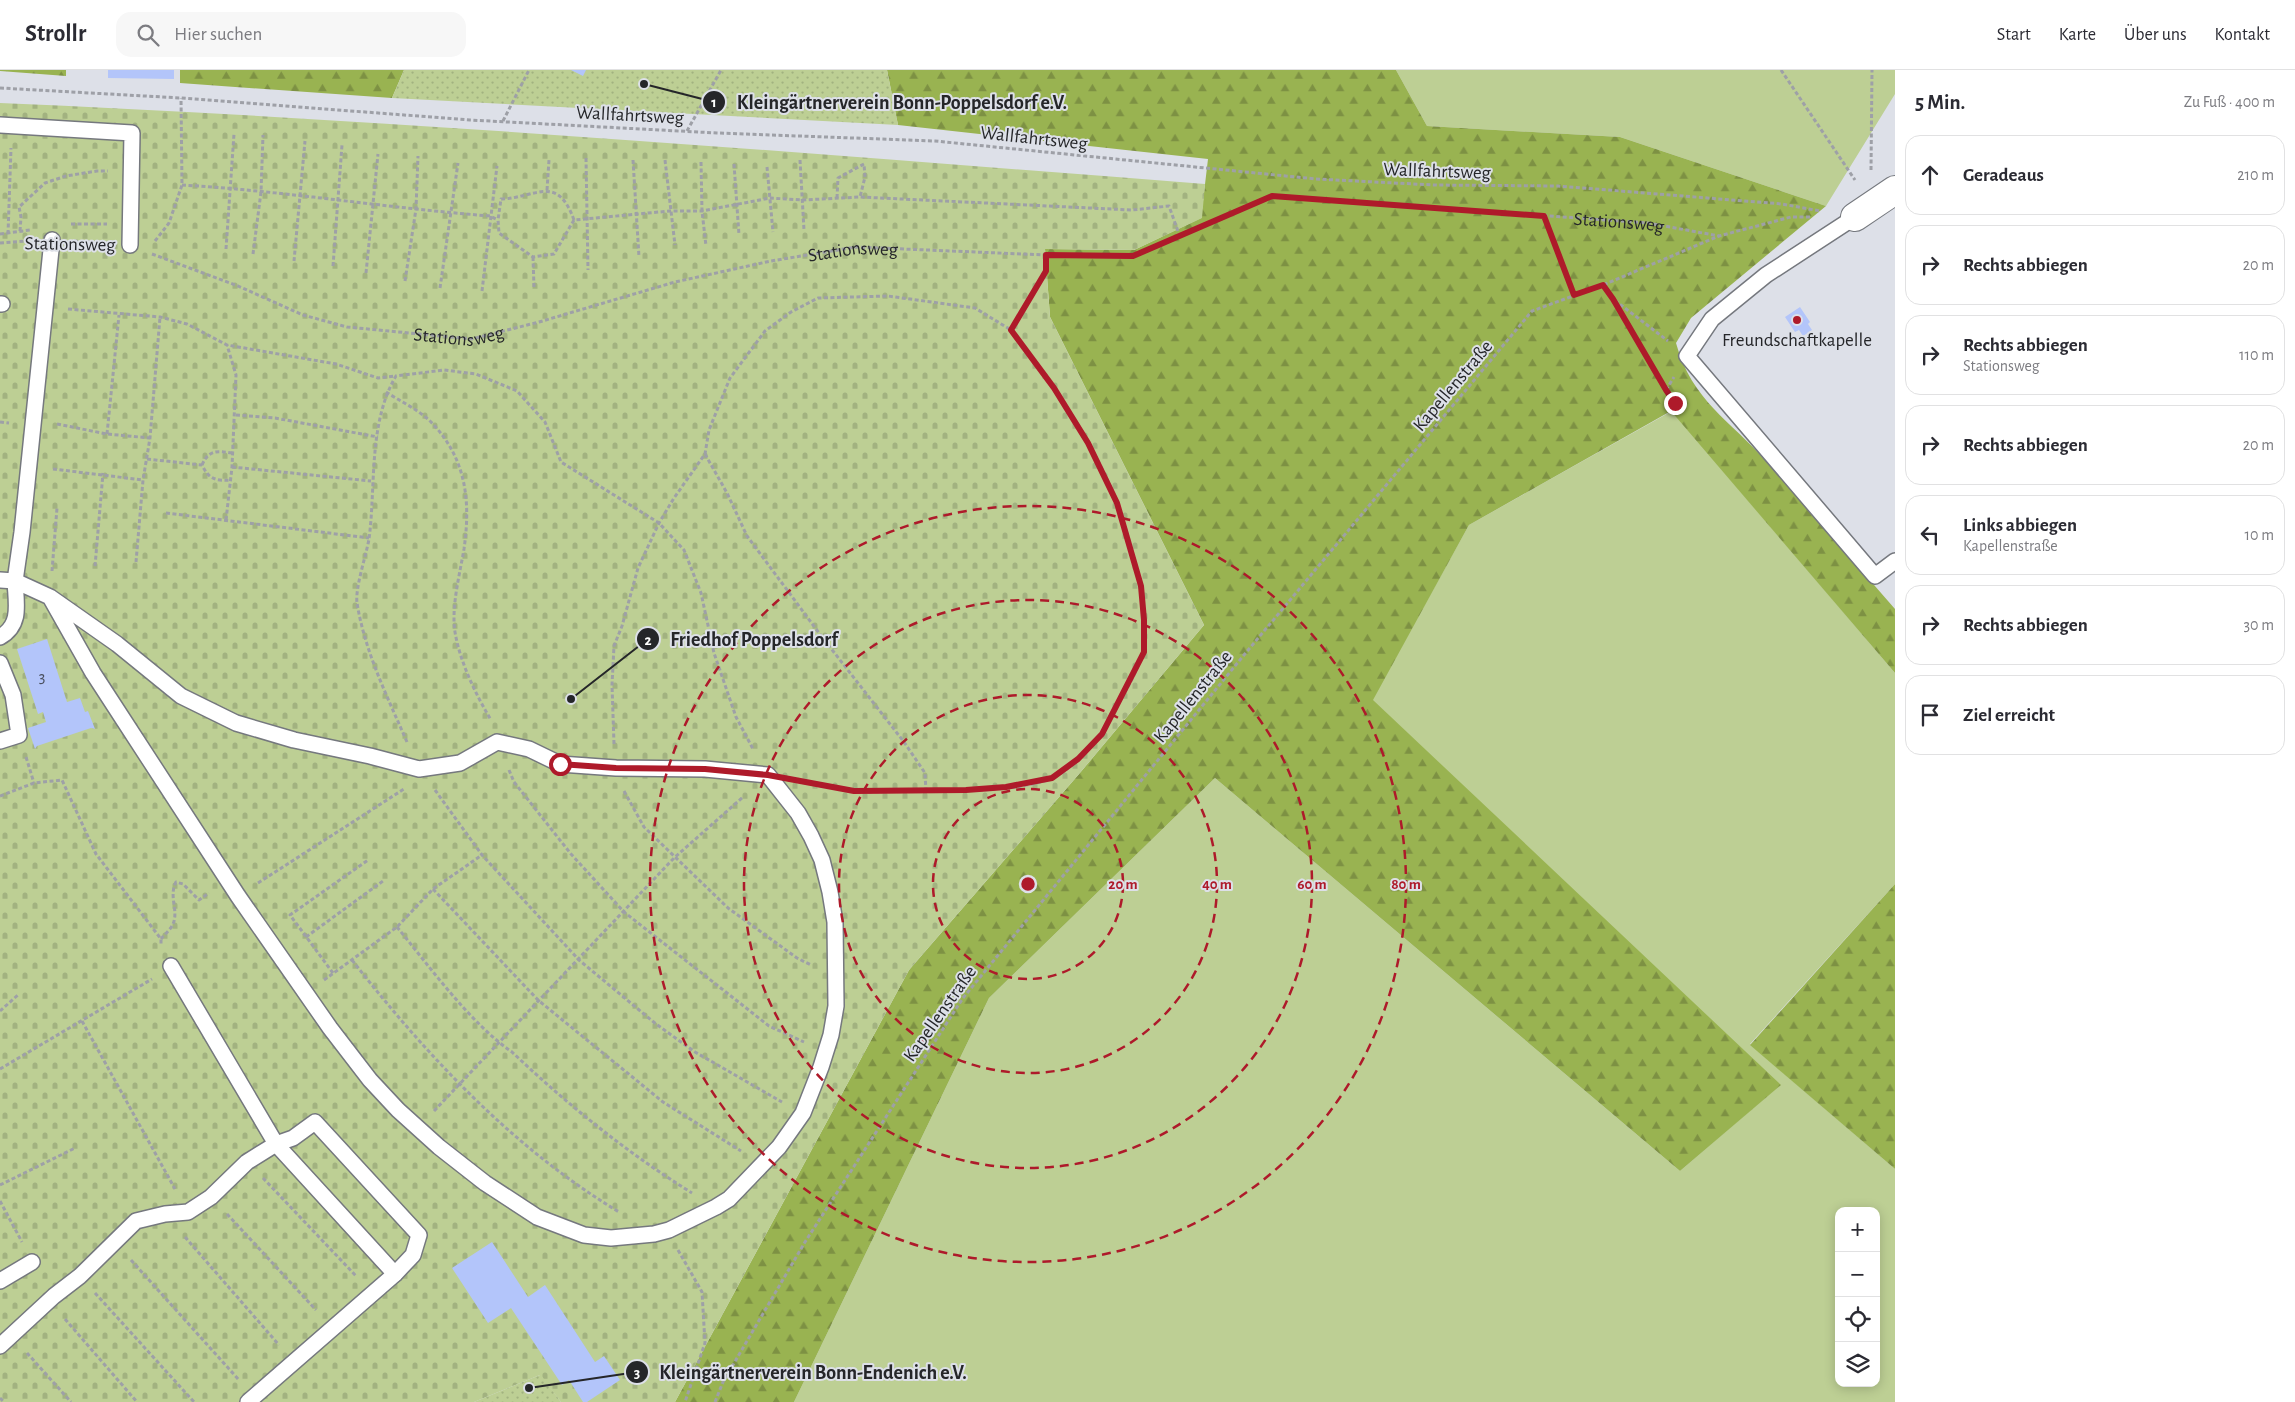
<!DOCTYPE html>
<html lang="de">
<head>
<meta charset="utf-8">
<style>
	body { margin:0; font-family:"Alegreya Sans",sans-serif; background:#f7f7f7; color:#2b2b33 }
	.controls { position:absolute; right:15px; bottom:15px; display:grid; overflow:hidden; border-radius:10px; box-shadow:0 2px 12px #0003 }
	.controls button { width:45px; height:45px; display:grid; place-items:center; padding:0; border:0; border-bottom:1px solid #e1e1e2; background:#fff; color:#2b2b33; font:25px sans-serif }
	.stop { position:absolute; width:15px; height:15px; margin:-11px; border:4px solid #ae1a2a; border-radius:50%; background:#fff }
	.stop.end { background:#ae1a2a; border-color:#fff; box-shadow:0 1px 5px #0008 }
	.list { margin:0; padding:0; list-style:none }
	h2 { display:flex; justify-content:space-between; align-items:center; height:65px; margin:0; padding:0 20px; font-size:21px }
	h2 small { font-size:16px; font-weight:400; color:#7c7c81 }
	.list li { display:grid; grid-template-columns:32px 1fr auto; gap:15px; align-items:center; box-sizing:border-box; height:80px; margin:0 10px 10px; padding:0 10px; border:1px solid #e1e1e2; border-radius:15px }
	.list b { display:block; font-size:19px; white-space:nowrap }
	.list p { margin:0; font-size:16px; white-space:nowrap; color:#7c7c81 }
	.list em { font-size:16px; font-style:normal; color:#7c7c81 }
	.icon { flex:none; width:28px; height:28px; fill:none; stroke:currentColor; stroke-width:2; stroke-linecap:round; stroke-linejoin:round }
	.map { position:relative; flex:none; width:1895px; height:1332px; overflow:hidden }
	header { display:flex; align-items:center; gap:30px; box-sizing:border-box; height:70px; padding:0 25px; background:#fff; border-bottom:1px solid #e1e1e2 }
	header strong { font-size:24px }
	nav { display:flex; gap:28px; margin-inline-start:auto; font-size:18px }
	.search { width:350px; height:45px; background:#f7f7f7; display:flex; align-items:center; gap:12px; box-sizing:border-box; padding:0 18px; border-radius:15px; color:#7c7c81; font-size:19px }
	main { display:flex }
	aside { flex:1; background:#fff }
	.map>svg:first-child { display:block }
	.grass { fill:#bdcf94; fill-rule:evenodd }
	.forest { fill:url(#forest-firs) }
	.cemetery { fill:url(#cemetery-stones) }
	.garden { fill:url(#garden-dots) }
	.building { fill:#b3c5fa }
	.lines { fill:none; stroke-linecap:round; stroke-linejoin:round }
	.service-casing { stroke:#75787e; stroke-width:18 }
	.minor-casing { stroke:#75787e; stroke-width:30 }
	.path { stroke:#9ea0a7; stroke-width:3; stroke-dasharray:4 2.5; stroke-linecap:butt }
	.service { stroke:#fff; stroke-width:15 }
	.minor { stroke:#fff; stroke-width:28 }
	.route { stroke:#ae1a2a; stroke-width:6 }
	.ring { fill:none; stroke:#ae1a2a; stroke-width:2.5; stroke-dasharray:9 6 }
	.poi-dot { fill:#ae1a2a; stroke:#dde0e8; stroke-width:2 }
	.labels { text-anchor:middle; stroke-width:4; stroke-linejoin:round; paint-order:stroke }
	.number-label { font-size:16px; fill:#484e5d }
	.street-label { font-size:19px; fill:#252629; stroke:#dde0e8 }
	.poi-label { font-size:19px; fill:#252629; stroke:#dde0e8 }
	.centre { fill:#ae1a2a; stroke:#dde0e8; stroke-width:2.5 }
	.ring-label { font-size:15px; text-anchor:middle; font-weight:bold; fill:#ae1a2a; stroke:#dde0e8; stroke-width:4; stroke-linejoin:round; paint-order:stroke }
	.leader { fill:none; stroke:#252629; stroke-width:2 }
	.callout-dot { fill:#252629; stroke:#dde0e8; stroke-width:2 }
	.mark-label { font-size:15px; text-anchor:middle; font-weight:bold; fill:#fff }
	.callout-label { font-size:20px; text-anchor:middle; font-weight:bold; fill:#252629; stroke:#dde0e8; stroke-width:4; stroke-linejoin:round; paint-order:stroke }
</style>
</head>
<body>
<header>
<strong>Strollr</strong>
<div class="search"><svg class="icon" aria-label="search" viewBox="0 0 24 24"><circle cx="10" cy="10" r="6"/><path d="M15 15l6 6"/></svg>Hier suchen</div>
<nav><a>Start</a><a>Karte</a><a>Über uns</a><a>Kontakt</a></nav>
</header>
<main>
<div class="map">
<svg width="1895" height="1332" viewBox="0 0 1895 1332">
	<defs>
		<pattern id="forest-firs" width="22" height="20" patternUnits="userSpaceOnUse" patternTransform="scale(1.25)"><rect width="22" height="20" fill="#99b351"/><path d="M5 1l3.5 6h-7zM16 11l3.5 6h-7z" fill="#7d9143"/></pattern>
		<pattern id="cemetery-stones" width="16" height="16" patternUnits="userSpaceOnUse" patternTransform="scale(1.25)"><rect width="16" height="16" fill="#bdcf94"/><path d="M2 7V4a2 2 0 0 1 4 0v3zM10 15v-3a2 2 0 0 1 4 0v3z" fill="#a2b280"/></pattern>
		<pattern id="garden-dots" width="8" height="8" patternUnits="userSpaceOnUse" patternTransform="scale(1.25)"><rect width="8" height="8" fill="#bdcf94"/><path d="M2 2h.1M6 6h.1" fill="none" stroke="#a2b280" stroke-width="1.8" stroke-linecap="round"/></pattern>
	</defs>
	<rect width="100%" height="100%" fill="#dde0e8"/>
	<g class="grass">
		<polygon points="1396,0 1895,0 1895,24 1826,136 1620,67 1427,56"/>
		<path d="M1672,341L1895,603V814L1750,974L1895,1099V1332H794L989,928L1215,708L1680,1101L1780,1015L1372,630L1469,455ZM1839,1141H1876V1313H1839Z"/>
	</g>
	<g class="forest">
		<polygon points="0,0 66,0 66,6 0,1"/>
		<polygon points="180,0 404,0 392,28 180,13"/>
		<path d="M887,0H1396L1427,56L1620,67L1826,136L1691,248L1676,273C1692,331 1730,350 1767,392C1810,441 1852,490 1895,539V603L1671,341L1469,455L1373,630L1781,1015L1680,1101L1215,708L989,928L794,1332H675L909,900L1079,704L1204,555L1050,247L1045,179L1134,180L1201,148L1208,89L898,55Z"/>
		<polygon points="1895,814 1895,1099 1750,975"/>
	</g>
	<path class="cemetery" d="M0,33C402,50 804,83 1205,114L1202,148L1134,180L1045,179L1050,247L1204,555L1079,704L909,900L675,1332H561L540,1305L474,1332H0Z"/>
	<g class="garden">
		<polygon points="404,0 887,0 898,55 392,28"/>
		<polygon points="541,1305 561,1332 474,1332 540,1305"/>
	</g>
	<g class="building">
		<polygon points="108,0 174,0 174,9 108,8"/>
		<polygon points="571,0 586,0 583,6"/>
		<polygon points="1800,237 1810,252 1808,254 1812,260 1803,266 1799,260 1795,262 1785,247"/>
		<polygon points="47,569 67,632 80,628 85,642 88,641 95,659 91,658 37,676 35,679 28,658 46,652 43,642 38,644 17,579"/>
		<polygon points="492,1172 528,1227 545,1215 595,1292 604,1286 620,1310 587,1332 583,1332 569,1310 562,1315 511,1238 488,1253 452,1198"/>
	</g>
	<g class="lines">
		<g class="service-casing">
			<g id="service">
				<polyline points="0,55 132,63 130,175"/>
				<polyline points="1855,147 1766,205 1712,249 1687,286 1875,506 1895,491"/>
				<polyline points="0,234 2,234"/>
				<polyline points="0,510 15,511 22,462 52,170"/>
				<path d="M0,567C22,555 16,533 15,511L50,527L117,574L181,626L236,653L294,670L370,686L419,699L460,693L497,672L529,679L560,694L616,698L705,699L768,705L798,743L811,766L822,790L830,822L835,852L836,936L831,965L821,997L803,1043L779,1077L729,1129L716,1137L669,1160L654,1164L611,1168L584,1165L537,1147L485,1113L439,1077L398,1040L370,1010L330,958L238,826L93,603L50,527"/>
				<polyline points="0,593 13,625 19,665 0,671"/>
				<polyline points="171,896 276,1074 395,1204"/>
				<polyline points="0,1211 32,1192"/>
				<polyline points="0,1276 54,1226 80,1206 136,1151 165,1144 188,1142 211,1127 247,1092 276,1074 293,1068 315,1052 419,1165 413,1185 395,1204 248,1332"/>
			</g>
		</g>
		<g class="minor-casing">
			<polyline id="minor" points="1855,147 1895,120"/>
		</g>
		<g class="path">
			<polyline points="1781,0 1855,110"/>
			<polyline points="0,18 181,28 470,50 717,63 935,71 1316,109 1434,115 1558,116 1782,134 1820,141"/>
			<polyline points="503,51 529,0"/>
			<polyline points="687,61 721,0"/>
			<polyline points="586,88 588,200"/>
			<polyline points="633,90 639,187"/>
			<polyline points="665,90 675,175"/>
			<polyline points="800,90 804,160"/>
			<polyline points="701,92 702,141 706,176"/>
			<polyline points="734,94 739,165"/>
			<polyline points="767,97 773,162"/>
			<polyline points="1871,100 1872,0"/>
			<path d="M182,115C285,121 387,138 490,146L498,150"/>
			<polyline points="547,120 549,90"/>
			<polyline points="837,128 838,108 864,94 865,107 860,127"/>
			<polyline points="1545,146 1574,225"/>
			<path d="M574,150L554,184L533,187L499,163L498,150L501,129C536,128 557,103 574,150L670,141H702L770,128L803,130L860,127L1132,140L1169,136L1180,167"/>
			<polyline points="71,154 107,154"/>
			<polyline points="20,161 21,147 19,137 45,113 66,106 97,101 108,101"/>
			<polyline points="0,164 30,160"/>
			<polyline points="8,164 11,78"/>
			<polyline points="74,171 108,173"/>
			<polyline points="155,171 169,153 182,115 181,28"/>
			<polyline points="0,173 28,171"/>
			<polyline points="226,179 234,64"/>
			<path id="s1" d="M152,184L238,216L303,245L347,257L472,269L539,252L675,212L771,191L856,177L1046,185L1133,186L1271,126L1648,153L1719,166"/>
			<polyline points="253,184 261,122 263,65"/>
			<polyline points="533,187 534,218"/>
			<polyline points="294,191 305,71"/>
			<polyline points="333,196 342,75"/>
			<polyline points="366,203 378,84"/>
			<polyline points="405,211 416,139 418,86"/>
			<polyline points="1603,215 1613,229 1668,271"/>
			<polyline points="440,218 458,93"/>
			<polyline points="482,221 497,96"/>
			<polyline points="1615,232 1666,320 1675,333"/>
			<polyline points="68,239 160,247 187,254 227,275 336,294 378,308 396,306"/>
			<polyline points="1666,320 1674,307"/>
			<path d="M386,322C400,331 419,340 431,352C466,388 471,430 464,479C460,503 451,537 455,562C460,592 475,623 491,650"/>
			<polyline points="236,345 275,348 378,367"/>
			<polyline points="0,352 9,353"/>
			<polyline points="57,354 107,364 150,368"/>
			<polyline points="107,364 119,245"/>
			<polyline points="705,384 727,423 747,466 819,563 904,672 925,703 926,721"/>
			<path d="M147,389L202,395C209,409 215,411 231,410"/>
			<path d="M202,395C209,379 218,381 232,383"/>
			<polyline points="232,397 371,411"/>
			<polyline points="53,399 143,410"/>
			<polyline points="166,443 369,468"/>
			<polyline points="226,450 232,397 236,305 227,275"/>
			<polyline points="136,492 143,410 150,368 160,247"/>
			<polyline points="95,496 103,403"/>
			<polyline points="52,501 57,438"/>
			<path d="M407,672C387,626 365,582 357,533C355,518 366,486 369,469C376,417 368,353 396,306L444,300L476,304L517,321L545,352L561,392L659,453L684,480L701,523L714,583L736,647L753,679"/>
			<polyline points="614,674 612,615 614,576 622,556 638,498 659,453 674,428 705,384 709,360 730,308 765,261 791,242 818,228 888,226 975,238 1011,260"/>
			<polyline points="26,687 34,713"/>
			<polyline points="509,700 514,712 571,784 624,842 769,956 804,972"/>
			<path d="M804,712C820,715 836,719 853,721C869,723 886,721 903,721C942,721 1017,723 1052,708C1076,697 1100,668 1112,645C1123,625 1136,605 1143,583C1153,552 1129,464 1117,433C1093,370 1051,313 1011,260L1046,201V185"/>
			<polyline points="435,720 482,785 579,890 656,954 695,982 782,1032"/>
			<polyline points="624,721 644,757 728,838 797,888 811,895"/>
			<polyline points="0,726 34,713 62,710 96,784 161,869 161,874"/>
			<polyline points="258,813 404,719"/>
			<polyline points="433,819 538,930 663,1032 741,1081"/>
			<path d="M397,857C429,896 471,954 512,982C568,1035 626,1082 692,1123"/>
			<polyline points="306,867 383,811"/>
			<path d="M161,869C164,865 169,861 172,856C180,842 168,827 176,812L183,814L199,830L209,823"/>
			<path d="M352,890C428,987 513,1078 619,1142"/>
			<polyline points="333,903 290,845 368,790"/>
			<polyline points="324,910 397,857 433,819 482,785"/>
			<polyline points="0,941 19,924"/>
			<polyline points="82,951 175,1119"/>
			<polyline points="0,999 152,909"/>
			<polyline points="434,1041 674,788 743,727"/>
			<polyline points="263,1108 357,1207"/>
			<polyline points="0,1115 75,1078"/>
			<polyline points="0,1131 22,1172"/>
			<polyline points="227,1144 316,1240"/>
			<polyline points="185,1167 279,1275"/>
			<polyline points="678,1180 702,1222 705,1273 685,1332"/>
			<polyline points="131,1190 239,1310"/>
			<polyline points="95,1223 194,1332"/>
			<polyline points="65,1249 137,1332"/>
			<polyline points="27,1283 71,1332"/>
			<polyline points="0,1328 4,1332"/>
			<polyline points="715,1332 723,1312 805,1172 963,928 1244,585 1532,241 1603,215 1719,166 1791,147 1810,147"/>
		</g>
		<use href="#service" class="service"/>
		<use href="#minor" class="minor"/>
	</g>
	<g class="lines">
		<polyline class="route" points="560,694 616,698 705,699 768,705 854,721 966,720 1006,717 1052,708 1078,689 1102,664 1144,582 1144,550 1141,516 1117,433 1088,373 1054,318 1011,260 1046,201 1046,185 1133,186 1272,126 1544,146 1574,225 1603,215 1613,229 1666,320 1675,333"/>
	</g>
	<g class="ring">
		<circle cx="1028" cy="814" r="95"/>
		<circle cx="1028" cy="814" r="189"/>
		<circle cx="1028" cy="814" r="284"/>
		<circle cx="1028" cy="814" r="378"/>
	</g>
	<circle class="poi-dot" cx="1797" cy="250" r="5"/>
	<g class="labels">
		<g class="number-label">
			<text x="42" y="612">3</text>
		</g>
		<g class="street-label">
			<text transform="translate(630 44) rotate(3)" y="7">Wallfahrtsweg</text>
			<text transform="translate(1034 67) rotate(6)" y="7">Wallfahrtsweg</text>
			<text transform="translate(1437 100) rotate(2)" y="7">Wallfahrtsweg</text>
			<text dy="7" stroke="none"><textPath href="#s1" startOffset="1506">Stationsweg</textPath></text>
			<text transform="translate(70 173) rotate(1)" y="7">Stationsweg</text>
			<text dy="7" stroke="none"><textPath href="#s1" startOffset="726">Stationsweg</textPath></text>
			<text dy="7" stroke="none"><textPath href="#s1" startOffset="321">Stationsweg</textPath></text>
			<text transform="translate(1452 315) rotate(-50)" y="7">Kapellenstraße</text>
			<text transform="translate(1192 626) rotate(-51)" y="7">Kapellenstraße</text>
			<text transform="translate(939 943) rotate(-55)" y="7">Kapellenstraße</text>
		</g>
		<g class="poi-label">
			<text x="1797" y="276">Freundschaftkapelle</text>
		</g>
	</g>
	<circle cx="1028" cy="814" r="8" class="centre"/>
	<g class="ring-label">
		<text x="1123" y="819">20 m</text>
		<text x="1217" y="819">40 m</text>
		<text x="1312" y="819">60 m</text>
		<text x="1406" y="819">80 m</text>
	</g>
	<path class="leader" d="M644 14L714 32M571 629L648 569M529 1318L637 1302"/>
	<g class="callout-dot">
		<circle cx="644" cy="14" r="5"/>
		<circle cx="571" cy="629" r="5"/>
		<circle cx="529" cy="1318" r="5"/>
		<circle cx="714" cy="32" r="12"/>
		<circle cx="648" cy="569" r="12"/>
		<circle cx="637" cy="1302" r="12"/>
	</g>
	<g class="mark-label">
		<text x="714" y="37">1</text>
		<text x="648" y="575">2</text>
		<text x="637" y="1308">3</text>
	</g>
	<g class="callout-label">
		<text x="902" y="39">Kleingärtnerverein Bonn-Poppelsdorf e.V.</text>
		<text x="754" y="576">Friedhof Poppelsdorf</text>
		<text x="813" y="1309">Kleingärtnerverein Bonn-Endenich e.V.</text>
	</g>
</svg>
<div class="controls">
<button>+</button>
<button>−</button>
<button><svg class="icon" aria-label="locate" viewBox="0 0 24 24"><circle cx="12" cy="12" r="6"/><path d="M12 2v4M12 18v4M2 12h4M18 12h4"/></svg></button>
<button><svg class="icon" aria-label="layers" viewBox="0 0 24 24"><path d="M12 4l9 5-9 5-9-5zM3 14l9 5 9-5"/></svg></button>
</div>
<div class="stop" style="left:560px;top:694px"></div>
<div class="stop end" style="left:1675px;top:333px"></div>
</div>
<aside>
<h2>5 Min.<small>Zu Fuß · 400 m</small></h2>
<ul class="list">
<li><svg class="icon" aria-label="ahead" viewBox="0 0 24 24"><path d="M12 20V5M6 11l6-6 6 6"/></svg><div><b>Geradeaus</b></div><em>210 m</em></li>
<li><svg class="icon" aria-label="right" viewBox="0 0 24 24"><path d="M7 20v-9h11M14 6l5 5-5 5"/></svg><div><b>Rechts abbiegen</b></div><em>20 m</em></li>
<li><svg class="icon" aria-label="right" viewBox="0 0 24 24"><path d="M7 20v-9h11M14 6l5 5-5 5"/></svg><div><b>Rechts abbiegen</b><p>Stationsweg</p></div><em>110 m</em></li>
<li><svg class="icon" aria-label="right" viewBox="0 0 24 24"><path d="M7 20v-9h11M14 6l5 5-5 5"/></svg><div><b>Rechts abbiegen</b></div><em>20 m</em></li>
<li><svg class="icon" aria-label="left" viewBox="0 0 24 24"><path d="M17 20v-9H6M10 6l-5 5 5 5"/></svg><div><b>Links abbiegen</b><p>Kapellenstraße</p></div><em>10 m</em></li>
<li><svg class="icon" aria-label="right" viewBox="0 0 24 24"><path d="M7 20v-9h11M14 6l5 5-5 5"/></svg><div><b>Rechts abbiegen</b></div><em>30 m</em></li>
<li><svg class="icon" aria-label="arrive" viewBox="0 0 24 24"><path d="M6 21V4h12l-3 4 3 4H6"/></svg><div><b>Ziel erreicht</b></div></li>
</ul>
</aside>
</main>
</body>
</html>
